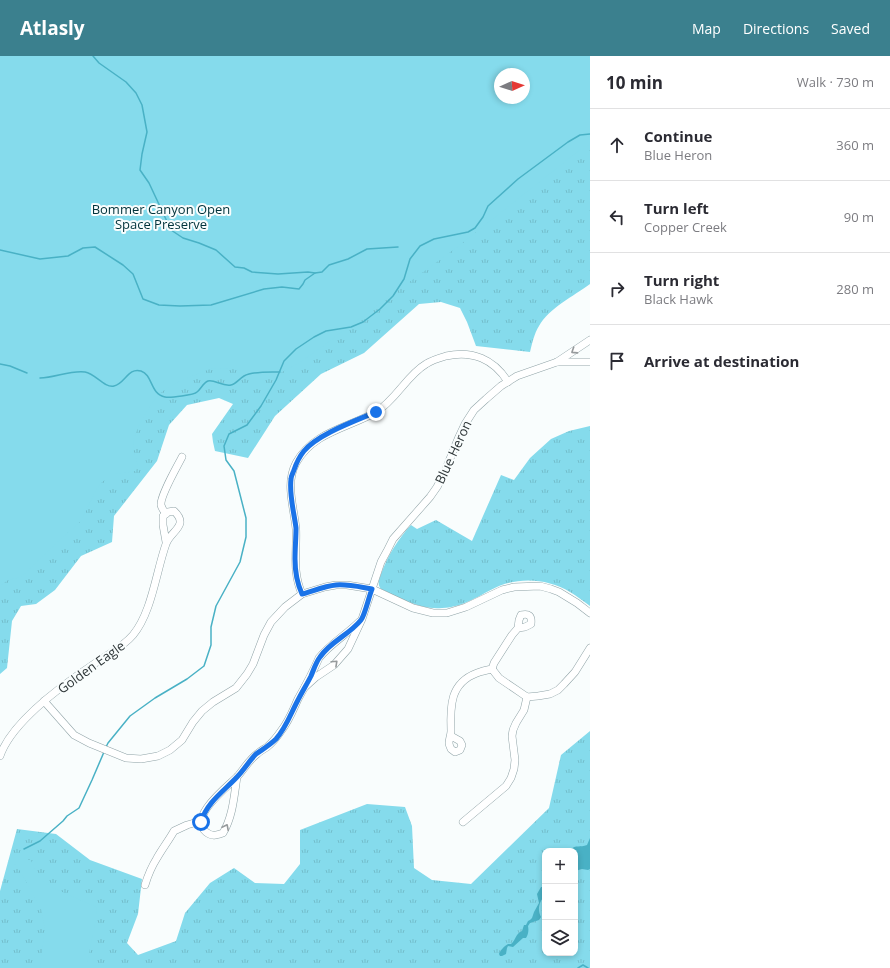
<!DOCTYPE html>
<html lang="en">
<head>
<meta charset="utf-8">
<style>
	body { margin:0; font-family:"Open Sans",sans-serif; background:#f2f2f3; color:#2b2b33 }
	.controls { position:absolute; right:12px; bottom:12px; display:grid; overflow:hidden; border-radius:8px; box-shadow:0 2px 6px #0003 }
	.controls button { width:36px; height:36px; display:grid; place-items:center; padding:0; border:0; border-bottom:1px solid #e1e1e2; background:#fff; color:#2b2b33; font:20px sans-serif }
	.compass { position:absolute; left:494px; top:12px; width:36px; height:36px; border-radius:50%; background:#fff; box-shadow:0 2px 6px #0003; rotate:87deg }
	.stop { position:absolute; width:12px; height:12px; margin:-9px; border:3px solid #1a73e8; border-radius:50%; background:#fff }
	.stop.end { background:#1a73e8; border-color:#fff; box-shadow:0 1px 4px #0008 }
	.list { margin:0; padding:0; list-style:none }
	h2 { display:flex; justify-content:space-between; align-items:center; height:52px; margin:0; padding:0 16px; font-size:17px }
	h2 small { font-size:13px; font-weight:400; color:#7c7c81 }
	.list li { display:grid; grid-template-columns:26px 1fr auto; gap:12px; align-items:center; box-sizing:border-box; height:72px; padding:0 16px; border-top:1px solid #e1e1e2 }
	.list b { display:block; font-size:15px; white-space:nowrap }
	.list p { margin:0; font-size:13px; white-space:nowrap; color:#7c7c81 }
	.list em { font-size:13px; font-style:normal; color:#7c7c81 }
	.icon { flex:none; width:22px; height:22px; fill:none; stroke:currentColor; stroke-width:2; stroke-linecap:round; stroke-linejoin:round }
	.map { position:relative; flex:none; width:590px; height:912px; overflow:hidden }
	header { display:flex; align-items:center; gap:24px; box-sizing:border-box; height:56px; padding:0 20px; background:#3b808e; color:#fff }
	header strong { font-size:19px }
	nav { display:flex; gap:22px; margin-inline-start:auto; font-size:14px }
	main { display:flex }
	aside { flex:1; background:#fff }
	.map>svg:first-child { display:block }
	.grass { fill:url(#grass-tufts); fill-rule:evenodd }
	.green { fill:#85dbec; fill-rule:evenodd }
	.water { fill:#49b1c5 }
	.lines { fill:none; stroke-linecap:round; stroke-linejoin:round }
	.stream { stroke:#49b1c5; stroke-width:1.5 }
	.minor-casing { stroke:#90a3a7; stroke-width:8 }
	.minor { stroke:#fff; stroke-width:7 }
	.oneway { stroke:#969a9c }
	.route { stroke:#1a73e8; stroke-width:5 }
	.labels { text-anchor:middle; stroke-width:4; stroke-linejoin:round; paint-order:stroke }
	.park-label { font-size:13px; fill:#00333b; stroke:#f9fdfd }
	.street-label { font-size:13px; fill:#2e3638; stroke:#f9fdfd }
</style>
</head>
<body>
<header>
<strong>Atlasly</strong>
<nav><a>Map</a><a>Directions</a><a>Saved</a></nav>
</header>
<main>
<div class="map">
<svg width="590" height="912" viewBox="0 0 590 912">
	<defs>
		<pattern id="grass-tufts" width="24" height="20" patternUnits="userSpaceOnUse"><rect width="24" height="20" fill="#85dbec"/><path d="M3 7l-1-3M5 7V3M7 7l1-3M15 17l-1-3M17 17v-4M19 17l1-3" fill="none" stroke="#73bdcb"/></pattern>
	</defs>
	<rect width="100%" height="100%" fill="#f9fdfd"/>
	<g class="grass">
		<path d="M0,0H590V228C574,240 549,252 539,270C534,278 532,288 530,296L476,290L467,266L460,252L441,246L419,248L364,297L321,318L275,360L248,402L215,395L213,386L212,378L233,348L219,342L187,349L169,369L157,405L114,460L112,486L81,500L55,534L36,548L21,550L12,565L7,612L0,618ZM500,18H524V42H500Z"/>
		<path d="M590,370V550C583,545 577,540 570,536C549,523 521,521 499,530C479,539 465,551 442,552C420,554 400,542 381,533C377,528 379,524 381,518C388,499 398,483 411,469L417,473L436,464L472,485L501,419L514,424L530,402L551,383L569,375Z"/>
		<path d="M590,675V912H0V835L17,773L56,778L90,804L142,823L138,858L127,887L138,899L176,885L185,857L210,827L234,812L255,827L284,828L300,808V774L367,748L405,751L412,770L414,812L432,824L471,828L549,752L561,699ZM545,795H575V897H545Z"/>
	</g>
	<g class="green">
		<path d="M0,0H590V90L586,89L456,192L345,273L322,291L297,308L273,321C257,318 232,311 216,312C207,313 198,318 190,321C180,325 171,329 163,335C153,342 134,375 133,388C133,395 136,402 138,409L136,415L114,418L102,426L96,434L81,465L62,482L21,521L8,524L0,530ZM500,18H524V42H500Z"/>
		<path d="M11,804H31C36,818 39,823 51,831L96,851L97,858L86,912H40L45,873L41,853L19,813Z"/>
	</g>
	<g class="water">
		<path d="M590,782V813L588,814L582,813L575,815V795H570V794C576,788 580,792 587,789Z"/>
		<path d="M541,831H545V840C539,845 537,854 541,861L539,864L530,867L528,870C529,875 528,879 526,882H523L513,891L508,890L507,892L506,898L502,900H500L499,898C500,895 504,890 508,888C508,888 510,888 511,888C516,884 515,878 522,875L524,869H526L528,865L530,864L532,862L534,856L539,847L537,838Z"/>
	</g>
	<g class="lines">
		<g class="stream">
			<polyline points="93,0 99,7 126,26 136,37 142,49 147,76 142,98 140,114 149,127 171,174 183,182 199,187 216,194 235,211 244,212 252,216 278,218 308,216 315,217 322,216 329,209 348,203 367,193 398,191"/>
			<polyline points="0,194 40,203 68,200 83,192 95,191 123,209 133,218 143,243 159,249 180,250 211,249 264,233 282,231 299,233 303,228 305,224 315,217"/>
			<polyline points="0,308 10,310 27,317"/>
			<path d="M40,322C55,322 70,314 85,316C96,318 104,332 114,330C125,328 128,311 141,315C153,319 150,338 165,341C170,342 194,339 197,336C201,333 203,327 208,325C214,323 223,331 231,329C236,328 239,323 244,320C253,315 269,316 280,316"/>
			<polyline points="106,691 108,687 130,660 155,642 187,623 204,610 211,589 211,571 216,550 240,506 246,481 246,462 234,415 226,404 224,390 229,378 247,369 261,350 276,324 284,305 296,293 314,281 326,275 351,271 363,266 380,253 393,240 404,223 410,203 420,190 434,183 468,176 475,172 483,161 488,150 518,123 568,86 580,79 590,78"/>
			<polyline points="24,793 40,785 63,765 67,760 79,752 92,724 104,696"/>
			<polyline points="578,912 583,909 588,912"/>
		</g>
		<g class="minor-casing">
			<g id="minor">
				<polyline points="557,306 590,306"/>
				<path d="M166,458C164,455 162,453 161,449C160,440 177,411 182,401"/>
				<path d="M302,538C292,515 297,497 296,473C294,451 285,428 296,407C313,376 348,372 376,356C396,344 407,319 426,308C432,304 439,302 446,300C472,294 494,303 508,326"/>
				<polyline points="492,613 499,622 527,641 538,640 550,638 558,634 564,628 575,616 590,592"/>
				<path d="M492,613L494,607L512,579L518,572L519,564L521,559C529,557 532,560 531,568L525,571L518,572"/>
				<polyline points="305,631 316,621 334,609 348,593 362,563 381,506 387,495 393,483 430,441 437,431 443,420 458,383 465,368 474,354 486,343 501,330 517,320 557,306 590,284"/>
				<polyline points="44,645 74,679 89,687 126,702 141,703 158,700 170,694 182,684 193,666 202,655 213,646 236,632 247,618 253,608 264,579 271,566 285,551 302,538 325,531 336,529 347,529 372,533 413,552 433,557 447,557 466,551 502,534 514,531 540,530 551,533 559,536 577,547 590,557"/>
				<path d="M451,680L460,685L462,689L460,694L455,696L451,693C450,691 449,689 449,687C449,683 451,679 451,675C450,650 450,627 477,617C482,615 487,614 492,613"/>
				<path d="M0,700C12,665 64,628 94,608C107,599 123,591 133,579C152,556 156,516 166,488C170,475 190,470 174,455L168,456L163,460V469L166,486"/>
				<path d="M237,721C234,740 233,760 223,777C217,779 212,781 206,776C188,761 227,731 237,721C244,713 249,704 257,698C260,695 264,693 267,691C273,686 277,681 281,675C289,665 293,654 298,643C306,629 313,616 319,602C330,588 346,579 359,566"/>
				<polyline points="463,766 506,730 511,722 514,713 515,704 512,680 513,674 516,667 524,654 527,641"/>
				<path d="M145,829C148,819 152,810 157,802C162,793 169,784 174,775L187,769L201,765"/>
			</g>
		</g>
		<use href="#minor" class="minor"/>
	</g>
	<defs><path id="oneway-chevron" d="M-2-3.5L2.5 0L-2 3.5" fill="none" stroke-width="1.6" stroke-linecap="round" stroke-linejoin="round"/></defs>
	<g class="oneway">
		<use href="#oneway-chevron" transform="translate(574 295) rotate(147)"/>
		<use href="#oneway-chevron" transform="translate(335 607) rotate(-43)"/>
		<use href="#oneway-chevron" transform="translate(226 771) rotate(-63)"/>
	</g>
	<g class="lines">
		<path class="route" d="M201,766C207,746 224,735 237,721C244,714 249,705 256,698C263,693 270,689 276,683C286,672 291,657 298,644C302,636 307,628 311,620C314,613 316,606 320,601C331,585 349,579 361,564C365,559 369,540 372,533C360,531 348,528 336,529C325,530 313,535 302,538C297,527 295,515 295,503C295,492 296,482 296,472C294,456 289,439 291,423C291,420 293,417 294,414C296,408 299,401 304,395C318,378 355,365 376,356"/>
	</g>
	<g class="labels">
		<g class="park-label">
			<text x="161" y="158">Bommer Canyon Open<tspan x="161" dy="15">Space Preserve</tspan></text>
		</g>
		<g class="street-label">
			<text transform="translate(453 396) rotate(-65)" y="5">Blue Heron</text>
			<text transform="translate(91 611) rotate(-36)" y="5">Golden Eagle</text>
		</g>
	</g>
</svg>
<div class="controls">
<button>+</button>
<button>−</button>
<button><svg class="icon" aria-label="layers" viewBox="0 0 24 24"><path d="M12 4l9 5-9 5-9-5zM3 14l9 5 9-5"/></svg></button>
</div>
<svg class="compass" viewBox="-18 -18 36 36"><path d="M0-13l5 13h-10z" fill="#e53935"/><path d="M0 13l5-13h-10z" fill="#7c7c81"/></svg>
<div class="stop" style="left:201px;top:766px"></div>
<div class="stop end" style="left:376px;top:356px"></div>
</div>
<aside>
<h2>10 min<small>Walk · 730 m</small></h2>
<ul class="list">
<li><svg class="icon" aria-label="ahead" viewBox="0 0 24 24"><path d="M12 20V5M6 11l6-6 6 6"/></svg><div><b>Continue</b><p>Blue Heron</p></div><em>360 m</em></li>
<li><svg class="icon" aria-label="left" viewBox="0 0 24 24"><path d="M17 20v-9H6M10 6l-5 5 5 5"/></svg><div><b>Turn left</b><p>Copper Creek</p></div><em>90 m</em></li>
<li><svg class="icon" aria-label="right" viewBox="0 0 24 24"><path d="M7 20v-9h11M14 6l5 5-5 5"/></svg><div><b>Turn right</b><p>Black Hawk</p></div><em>280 m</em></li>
<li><svg class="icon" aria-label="arrive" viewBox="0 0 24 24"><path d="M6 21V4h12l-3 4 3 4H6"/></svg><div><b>Arrive at destination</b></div></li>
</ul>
</aside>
</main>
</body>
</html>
